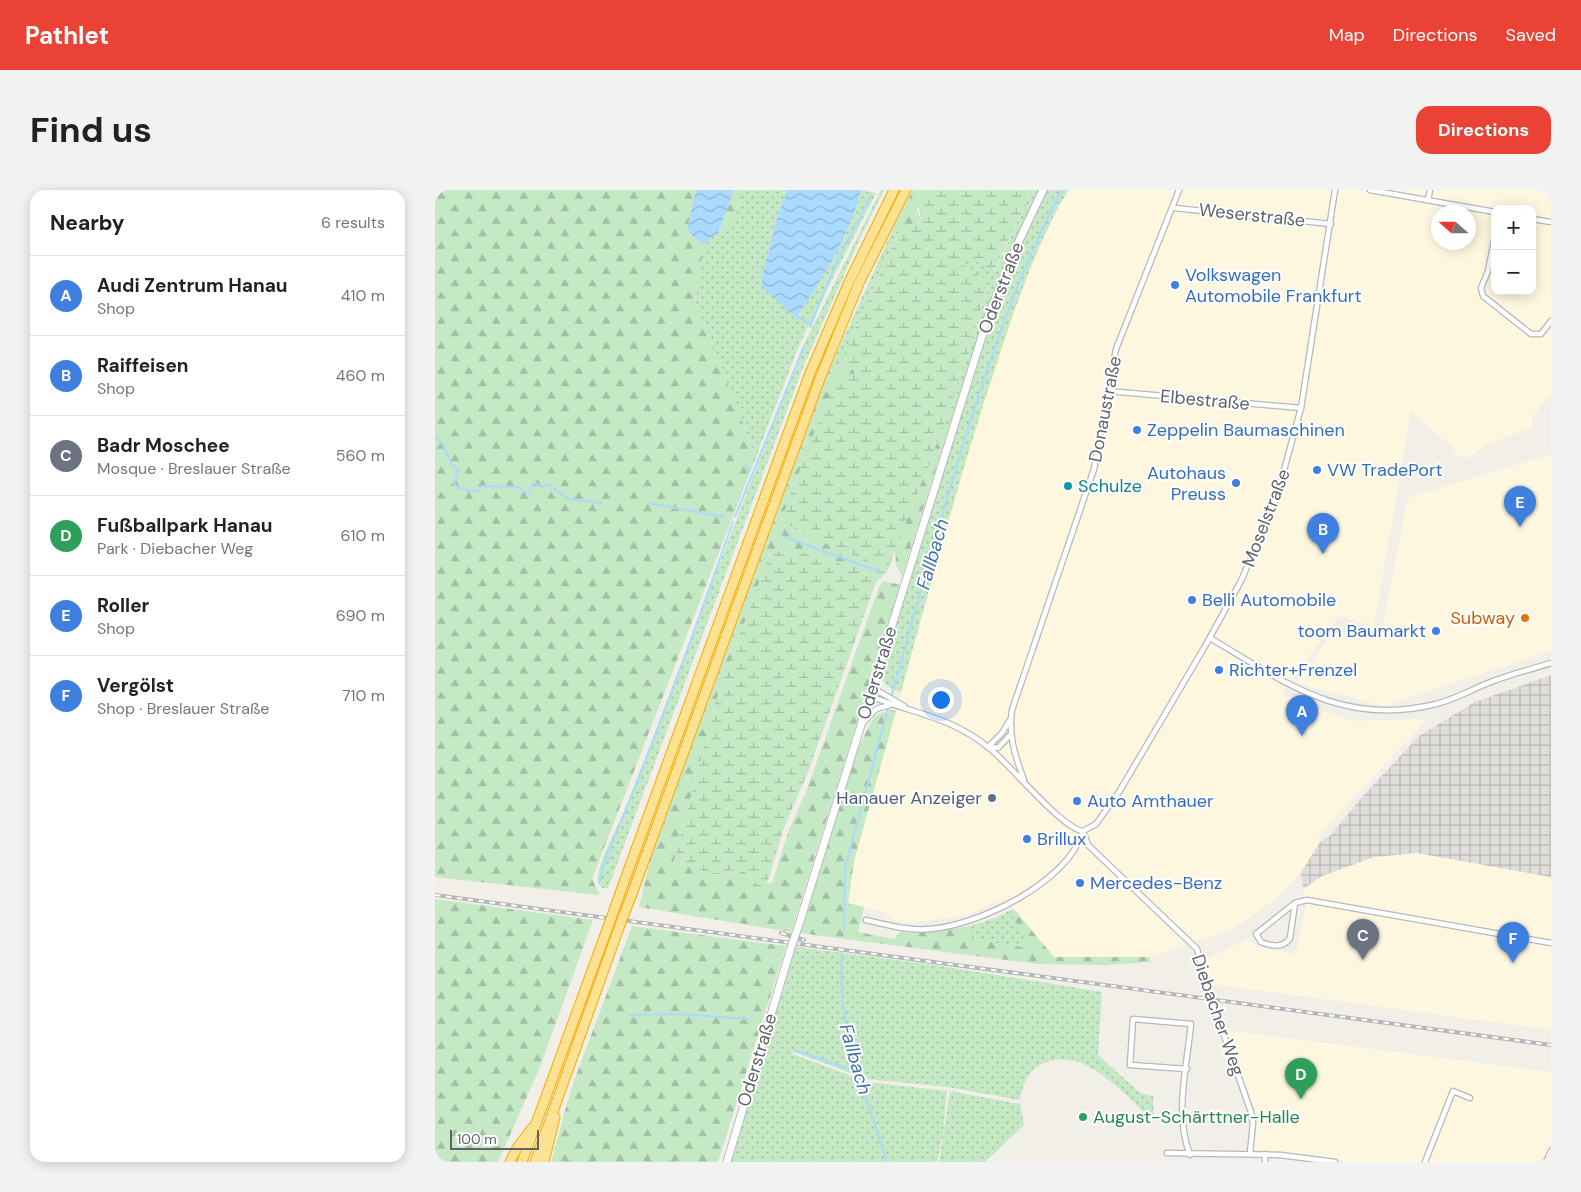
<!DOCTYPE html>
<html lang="en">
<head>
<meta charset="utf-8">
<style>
	body { margin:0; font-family:"DM Sans",sans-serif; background:#f2f2f2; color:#222 }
	.controls { position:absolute; right:15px; top:15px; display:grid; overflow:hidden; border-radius:10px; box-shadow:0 2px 12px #0003 }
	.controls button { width:45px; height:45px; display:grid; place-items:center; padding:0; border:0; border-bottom:1px solid #e0e0e0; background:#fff; color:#222; font:25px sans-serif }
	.compass { position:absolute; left:996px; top:15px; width:45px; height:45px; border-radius:50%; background:#fff; box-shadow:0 2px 12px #0003; rotate:291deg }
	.scale { position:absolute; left:15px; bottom:12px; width:89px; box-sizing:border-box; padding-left:5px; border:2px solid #5f6368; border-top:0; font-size:14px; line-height:18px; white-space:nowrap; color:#5f6368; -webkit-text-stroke:4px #fff; paint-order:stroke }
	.you { position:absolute; left:505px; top:509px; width:18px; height:18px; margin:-12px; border:4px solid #fff; border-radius:50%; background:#1a73e8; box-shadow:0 0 0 8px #1a73e833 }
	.badge { display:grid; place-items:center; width:32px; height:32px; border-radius:50%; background:#ea4335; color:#fff; font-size:16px; font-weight:700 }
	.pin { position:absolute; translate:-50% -41px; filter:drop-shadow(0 1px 2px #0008) }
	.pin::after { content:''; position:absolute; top:26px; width:18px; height:15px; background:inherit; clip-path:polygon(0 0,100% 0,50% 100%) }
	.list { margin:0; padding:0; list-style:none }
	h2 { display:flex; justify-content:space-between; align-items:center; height:65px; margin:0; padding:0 20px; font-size:21px }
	h2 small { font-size:16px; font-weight:400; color:#767676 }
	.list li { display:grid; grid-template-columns:32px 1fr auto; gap:15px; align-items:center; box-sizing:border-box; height:80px; padding:0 20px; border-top:1px solid #e0e0e0 }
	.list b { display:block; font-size:19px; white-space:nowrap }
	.list p { margin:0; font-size:16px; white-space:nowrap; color:#767676 }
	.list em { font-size:16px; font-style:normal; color:#767676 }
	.map { position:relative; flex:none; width:1116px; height:972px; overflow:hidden; border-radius:15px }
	header { display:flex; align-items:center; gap:30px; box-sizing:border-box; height:70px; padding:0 25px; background:#ea4335; color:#fff }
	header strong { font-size:24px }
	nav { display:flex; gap:28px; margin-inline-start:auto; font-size:18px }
	.intro { display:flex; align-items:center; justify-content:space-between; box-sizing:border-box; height:120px; padding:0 30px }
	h1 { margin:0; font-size:35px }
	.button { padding:12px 22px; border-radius:15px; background:#ea4335; color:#fff; font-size:18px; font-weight:700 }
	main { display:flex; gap:30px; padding:0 30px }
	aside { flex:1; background:#fff; border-radius:15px; box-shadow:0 2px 12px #0003 }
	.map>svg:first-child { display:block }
	.commercial { fill:#fef7e0; fill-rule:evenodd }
	.industrial { fill:url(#industrial-grid) }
	.grass { fill:url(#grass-dots) }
	.forest { fill:url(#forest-firs) }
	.wetland { fill:url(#wetland-marsh) }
	.water { fill:url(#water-waves) }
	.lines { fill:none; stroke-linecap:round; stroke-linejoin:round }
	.stream { stroke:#aadaff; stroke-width:2 }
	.street-casing { stroke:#b5b8bc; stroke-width:7 }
	.secondary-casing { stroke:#b6babf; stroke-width:9 }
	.highway-casing { stroke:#f9ab00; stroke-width:11 }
	.street { stroke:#fff; stroke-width:4.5 }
	.secondary { stroke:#fff; stroke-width:7 }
	.highway { stroke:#fde293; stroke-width:9 }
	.rail-casing { stroke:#b6b7b8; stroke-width:4 }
	.rail { stroke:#fff; stroke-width:2; stroke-dasharray:5.5; stroke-linecap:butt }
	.secondary-bridge-casing { stroke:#b6babf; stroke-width:9; stroke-linecap:butt }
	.highway-bridge-casing { stroke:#f9ab00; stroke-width:11; stroke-linecap:butt }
	.secondary-bridge { stroke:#fff; stroke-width:7 }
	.highway-bridge { stroke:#fde293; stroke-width:9 }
	.shop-dot { fill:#3f7fe0; stroke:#fff; stroke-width:2 }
	.culture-dot { fill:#0f9aa8; stroke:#fff; stroke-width:2 }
	.food-dot { fill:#e8710a; stroke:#fff; stroke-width:2 }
	.service-dot { fill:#5c6f8a; stroke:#fff; stroke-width:2 }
	.leisure-dot { fill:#2e9e5b; stroke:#fff; stroke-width:2 }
	.labels { text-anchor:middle; stroke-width:4; stroke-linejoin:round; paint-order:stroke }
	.street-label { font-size:18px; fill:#5f6368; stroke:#fff }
	.shop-label { font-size:18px; fill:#366cbe; stroke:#fff; text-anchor:start }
	.culture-label { font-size:18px; fill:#0d838f; stroke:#fff; text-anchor:start }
	.food-label { font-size:18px; fill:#c56008; stroke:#fff; text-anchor:end }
	.service-label { font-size:18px; fill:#4e5e75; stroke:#fff; text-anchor:end }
	.leisure-label { font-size:18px; fill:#27864d; stroke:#fff; text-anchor:start }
	.water-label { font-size:19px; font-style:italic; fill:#4174aa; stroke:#fff }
</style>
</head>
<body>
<header>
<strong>Pathlet</strong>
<nav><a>Map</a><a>Directions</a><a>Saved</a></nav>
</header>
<div class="intro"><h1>Find us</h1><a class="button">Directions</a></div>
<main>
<aside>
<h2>Nearby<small>6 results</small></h2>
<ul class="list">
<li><span class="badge" style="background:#3f7fe0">A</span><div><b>Audi Zentrum Hanau</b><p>Shop</p></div><em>410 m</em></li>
<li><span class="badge" style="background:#3f7fe0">B</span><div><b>Raiffeisen</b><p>Shop</p></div><em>460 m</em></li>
<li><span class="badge" style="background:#6b7280">C</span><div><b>Badr Moschee</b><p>Mosque · Breslauer Straße</p></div><em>560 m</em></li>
<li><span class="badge" style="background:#2e9e5b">D</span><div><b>Fußballpark Hanau</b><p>Park · Diebacher Weg</p></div><em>610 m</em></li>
<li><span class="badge" style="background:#3f7fe0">E</span><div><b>Roller</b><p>Shop</p></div><em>690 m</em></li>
<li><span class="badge" style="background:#3f7fe0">F</span><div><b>Vergölst</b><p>Shop · Breslauer Straße</p></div><em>710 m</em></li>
</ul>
</aside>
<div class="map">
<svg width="1116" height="972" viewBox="0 0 1116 972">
	<defs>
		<pattern id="industrial-grid" width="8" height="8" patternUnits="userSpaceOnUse" patternTransform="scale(1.25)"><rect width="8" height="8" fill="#e0deda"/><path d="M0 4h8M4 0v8" fill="none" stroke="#b9b8b5"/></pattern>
		<pattern id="grass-dots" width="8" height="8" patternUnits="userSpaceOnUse" patternTransform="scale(1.25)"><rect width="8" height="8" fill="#c5e8c5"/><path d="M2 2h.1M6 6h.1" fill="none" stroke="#a3c0a4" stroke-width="1.8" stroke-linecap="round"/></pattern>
		<pattern id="forest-firs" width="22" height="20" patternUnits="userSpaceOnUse" patternTransform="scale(1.25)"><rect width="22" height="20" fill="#c5e8c5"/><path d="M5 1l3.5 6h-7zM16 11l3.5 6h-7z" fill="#a3c0a4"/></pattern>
		<pattern id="wetland-marsh" width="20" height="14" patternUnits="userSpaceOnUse" patternTransform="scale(1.25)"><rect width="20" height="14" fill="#c5e8c5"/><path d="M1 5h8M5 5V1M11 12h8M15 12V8" fill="none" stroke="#a3c0a4"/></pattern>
		<pattern id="water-waves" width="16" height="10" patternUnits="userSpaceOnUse" patternTransform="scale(1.25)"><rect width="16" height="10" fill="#aadaff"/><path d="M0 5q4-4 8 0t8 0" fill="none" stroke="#8eb4d2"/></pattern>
	</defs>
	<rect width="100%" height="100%" fill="#f1efe8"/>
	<g class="commercial">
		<path d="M633,0H1116V205L1097,227V237L1051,255L1033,268L1024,267L1018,258L976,221L939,436L904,426L846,504L916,531L993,529L883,645L886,651L879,663L866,682L838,711L798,739L714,767H619L570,708L531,725L477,733L461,732L449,722L413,713L419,671L546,218L576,127L615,30ZM1060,19H1097V101H1060ZM1004,22H1034V52H1004Z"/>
		<polygon points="1116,264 1116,461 947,516 861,493 898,442 946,444 973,308"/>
		<polygon points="982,663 1116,687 1116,840 777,794 770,770 814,748 821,757 861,764 871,715 868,699 887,686 939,667"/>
		<polygon points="790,840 1116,882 1116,972 910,972 880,965 817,959 820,925"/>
	</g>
	<polygon class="industrial" points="1116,485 1116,687 982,663 939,667 887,686 868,699 866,682 886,651 896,645 929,605 984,546 1040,512"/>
	<g class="grass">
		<path d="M308,0H352L342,28L327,87L328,97L361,128C386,92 416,43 426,0L441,3L365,153L321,267L260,111L269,54L284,41L297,37Z"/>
		<path d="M446,0H449L426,46L367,180L173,698H167C164,694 162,691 163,687C165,667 184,634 192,615L368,156Z"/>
		<polygon points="597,0 604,0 566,82 513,239 507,240 555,93 526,74 530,64 560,81"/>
		<path d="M611,0H633C600,57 579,120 559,182C524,287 495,395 466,502C454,499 445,493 446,480L555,130L572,84Z"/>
		<polygon points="459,37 464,41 404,175 395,178"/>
		<polygon points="578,719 582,723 577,725 595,758 537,749 533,745 535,736 560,728"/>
		<path d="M361,757L500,775L667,802L663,865L705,903L718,906L719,931C690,906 650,855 609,873C593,880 588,894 585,910L513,897L431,889L357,861L358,864L432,892L512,901L508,944L502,972H296Z"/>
		<polygon points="515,901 585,914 589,935 550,972 504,972"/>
	</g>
	<g class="forest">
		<polygon points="0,0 261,0 252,39 259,48 269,54 260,111 321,267 157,689 165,705 0,687"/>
		<polygon points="299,0 308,0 297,37 284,41"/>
		<polygon points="478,0 495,0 482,19 486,30 481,36 464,41 459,37"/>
		<polygon points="404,175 418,179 420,185 441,371 445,377 438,387 380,363 336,360 282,508 239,671 273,683 310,682 322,695 337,693 354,640 371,602 444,397 449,391 465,395 356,742 204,717 215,670 395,178"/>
		<polygon points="513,239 467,386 461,375 460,356 507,240"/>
		<polygon points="456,520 461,521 419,671 413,713 429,717 423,742 459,749 466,742 486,743 535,736 533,745 537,749 594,758 576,724 582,723 619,767 714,767 716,772 671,775 602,774 365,743 417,571 437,530 443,524"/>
		<polygon points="0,709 158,730 105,877 63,972 0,972"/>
		<polygon points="197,736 351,756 283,972 116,972 136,899"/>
	</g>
	<polygon class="wetland" points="495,0 597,0 559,81 530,64 526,74 555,92 507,240 452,382 441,392 373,582 349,638 332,694 322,695 310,682 273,683 239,671 282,508 336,360 380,363 438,387 445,377 441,371 433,372 359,339 347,327 401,185 420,184 418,179 404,175 464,41 481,36 486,30 483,13"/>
	<g class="water">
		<polygon points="261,0 299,0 284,41 269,54 259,48 252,39"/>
		<path d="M352,0H426C416,43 386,92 361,128L327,97V87L342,28Z"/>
	</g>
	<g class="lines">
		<g class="stream">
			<polyline points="362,127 375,134"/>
			<polyline points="375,137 403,69 436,6"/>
			<polyline points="0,247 7,253 17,275 23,279 19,294 23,298 42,302 47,296 83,297 93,304 99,293 107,297 113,294 133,309 167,313"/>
			<polyline points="309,272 315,281"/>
			<polyline points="214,313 289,327"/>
			<polyline points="300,327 369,156"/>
			<polyline points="347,346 445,382"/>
			<path d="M456,508C483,411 509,313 540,217C564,142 590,70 627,0"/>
			<path d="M171,667C218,557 258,445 298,332"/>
			<polyline points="164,693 171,667 176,669"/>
			<polyline points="409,740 410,678 454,515"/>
			<path d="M407,763C401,835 431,904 452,972"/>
			<polyline points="194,825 244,824 314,829"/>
			<polyline points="359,860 423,882"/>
		</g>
		<g class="street-casing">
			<g id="street">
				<polyline points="935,0 1060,22"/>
				<polyline points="993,10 995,0"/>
				<polyline points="739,18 896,34"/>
				<polyline points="1097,29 1116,32"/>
				<polyline points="1060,46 1053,81 1046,98 1048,106 1096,144 1106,144 1116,131"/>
				<polyline points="673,201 866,218"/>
				<path d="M775,448C851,493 908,537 1001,514C1018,510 1034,501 1051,494C1072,485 1094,480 1116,473"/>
				<polyline points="438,498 469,516"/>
				<path d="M435,506C479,524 515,526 554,558C574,573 627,639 648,641L661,634L684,602L769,458L806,391L841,309L866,218L900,0"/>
				<polyline points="429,532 441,519 455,515"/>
				<polyline points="553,557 567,543 575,530"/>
				<polyline points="555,557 563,558 576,544"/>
				<path d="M589,590C580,566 573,545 577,520L659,279L681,159L744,0"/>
				<polyline points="648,641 653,655 762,759 777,811 816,922 818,933 815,963"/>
				<path d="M860,713L855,748C848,759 836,756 826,752L821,744L860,713L872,710L1116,753"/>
				<path d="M431,730C452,735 473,741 495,739C544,735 632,693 648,642"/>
				<path d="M752,879L695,875L698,829L756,834C752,876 739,924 755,965"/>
				<polyline points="732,963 845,965 900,972"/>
				<polyline points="830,972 830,964"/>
				<polyline points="990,972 1018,901 1035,908"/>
				<polyline points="1111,972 1116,961"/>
			</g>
		</g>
		<g class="secondary-casing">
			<g id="secondary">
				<polyline points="365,731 552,130 582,55 608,0"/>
				<polyline points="292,972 355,761"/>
			</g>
		</g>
		<g class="highway-casing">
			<g id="highway">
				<polyline points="185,703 375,183 414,92 459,0"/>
				<polyline points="197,704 386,186 424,93 471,0"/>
				<polyline points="75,972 82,958 97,938"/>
				<polyline points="87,972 174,734"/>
				<polyline points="100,972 185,735"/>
				<polyline points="109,972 120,927"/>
			</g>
		</g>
		<use href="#street" class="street"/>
		<use href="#secondary" class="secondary"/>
		<use href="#highway" class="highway"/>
		<g class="rail-casing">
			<g id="rail">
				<polyline points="0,705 1116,855"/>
				<polyline points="346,743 369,750"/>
			</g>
		</g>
		<use href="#rail" class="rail"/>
		<g class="secondary-bridge-casing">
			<polyline id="secondary-bridge" points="355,761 365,731"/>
		</g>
		<g class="highway-bridge-casing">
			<g id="highway-bridge">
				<polyline points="174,734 185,703"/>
				<polyline points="185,735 197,704"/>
			</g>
		</g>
		<use href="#secondary-bridge" class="secondary-bridge"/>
		<use href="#highway-bridge" class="highway-bridge"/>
	</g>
	<g class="shop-dot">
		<circle cx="740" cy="95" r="5"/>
		<circle cx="702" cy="240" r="5"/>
		<circle cx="882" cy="280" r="5"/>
		<circle cx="801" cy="293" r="5"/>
		<circle cx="757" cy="410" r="5"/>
		<circle cx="1001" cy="441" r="5"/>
		<circle cx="784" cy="480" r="5"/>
		<circle cx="642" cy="611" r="5"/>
		<circle cx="592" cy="649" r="5"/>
		<circle cx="645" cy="693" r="5"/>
	</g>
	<circle class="culture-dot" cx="633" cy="296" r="5"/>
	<circle class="food-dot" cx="1090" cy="428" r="5"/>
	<circle class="service-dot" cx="557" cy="608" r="5"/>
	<circle class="leisure-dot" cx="648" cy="927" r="5"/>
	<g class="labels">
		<g class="street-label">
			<text transform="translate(817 25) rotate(6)" y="6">Weserstraße</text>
			<text transform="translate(566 98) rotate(-69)" y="6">Oderstraße</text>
			<text transform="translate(770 210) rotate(5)" y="6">Elbestraße</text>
			<text transform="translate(670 219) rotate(-79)" y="6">Donaustraße</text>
			<text transform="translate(831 328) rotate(-69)" y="6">Moselstraße</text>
			<text transform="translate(442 483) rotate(-73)" y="6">Oderstraße</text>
			<text transform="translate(783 825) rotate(71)" y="6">Diebacher Weg</text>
			<text transform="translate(322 870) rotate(-73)" y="6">Oderstraße</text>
		</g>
		<g class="shop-label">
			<text x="750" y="91">Volkswagen<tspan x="750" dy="21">Automobile Frankfurt</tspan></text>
			<text x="712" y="246">Zeppelin Baumaschinen</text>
			<text x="892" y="286">VW TradePort</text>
			<text x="791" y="289" text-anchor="end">Autohaus<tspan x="791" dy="21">Preuss</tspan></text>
			<text x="767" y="416">Belli Automobile</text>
			<text x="991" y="447" text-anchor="end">toom Baumarkt</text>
			<text x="794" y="486">Richter+Frenzel</text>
			<text x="652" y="617">Auto Amthauer</text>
			<text x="602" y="655">Brillux</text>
			<text x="655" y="699">Mercedes-Benz</text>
		</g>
		<g class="culture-label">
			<text x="643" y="302">Schulze</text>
		</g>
		<g class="food-label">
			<text x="1080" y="434">Subway</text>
		</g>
		<g class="service-label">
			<text x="547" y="614">Hanauer Anzeiger</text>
		</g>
		<g class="leisure-label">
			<text x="658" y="933">August-Schärttner-Halle</text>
		</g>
		<g class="water-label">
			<text transform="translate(497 364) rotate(-74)" y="7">Fallbach</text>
			<text transform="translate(421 869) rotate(74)" y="7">Fallbach</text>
		</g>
	</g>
</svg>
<div class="controls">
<button>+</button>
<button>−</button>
</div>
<svg class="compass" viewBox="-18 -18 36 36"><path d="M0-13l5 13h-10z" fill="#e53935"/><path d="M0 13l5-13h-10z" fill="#767676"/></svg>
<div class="scale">100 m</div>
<div class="you"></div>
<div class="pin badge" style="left:867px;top:546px;background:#3f7fe0">A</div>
<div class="pin badge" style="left:888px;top:364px;background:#3f7fe0">B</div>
<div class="pin badge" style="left:928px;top:770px;background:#6b7280">C</div>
<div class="pin badge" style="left:866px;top:909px;background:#2e9e5b">D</div>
<div class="pin badge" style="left:1085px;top:337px;background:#3f7fe0">E</div>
<div class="pin badge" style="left:1078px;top:773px;background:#3f7fe0">F</div>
</div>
</main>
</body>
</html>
